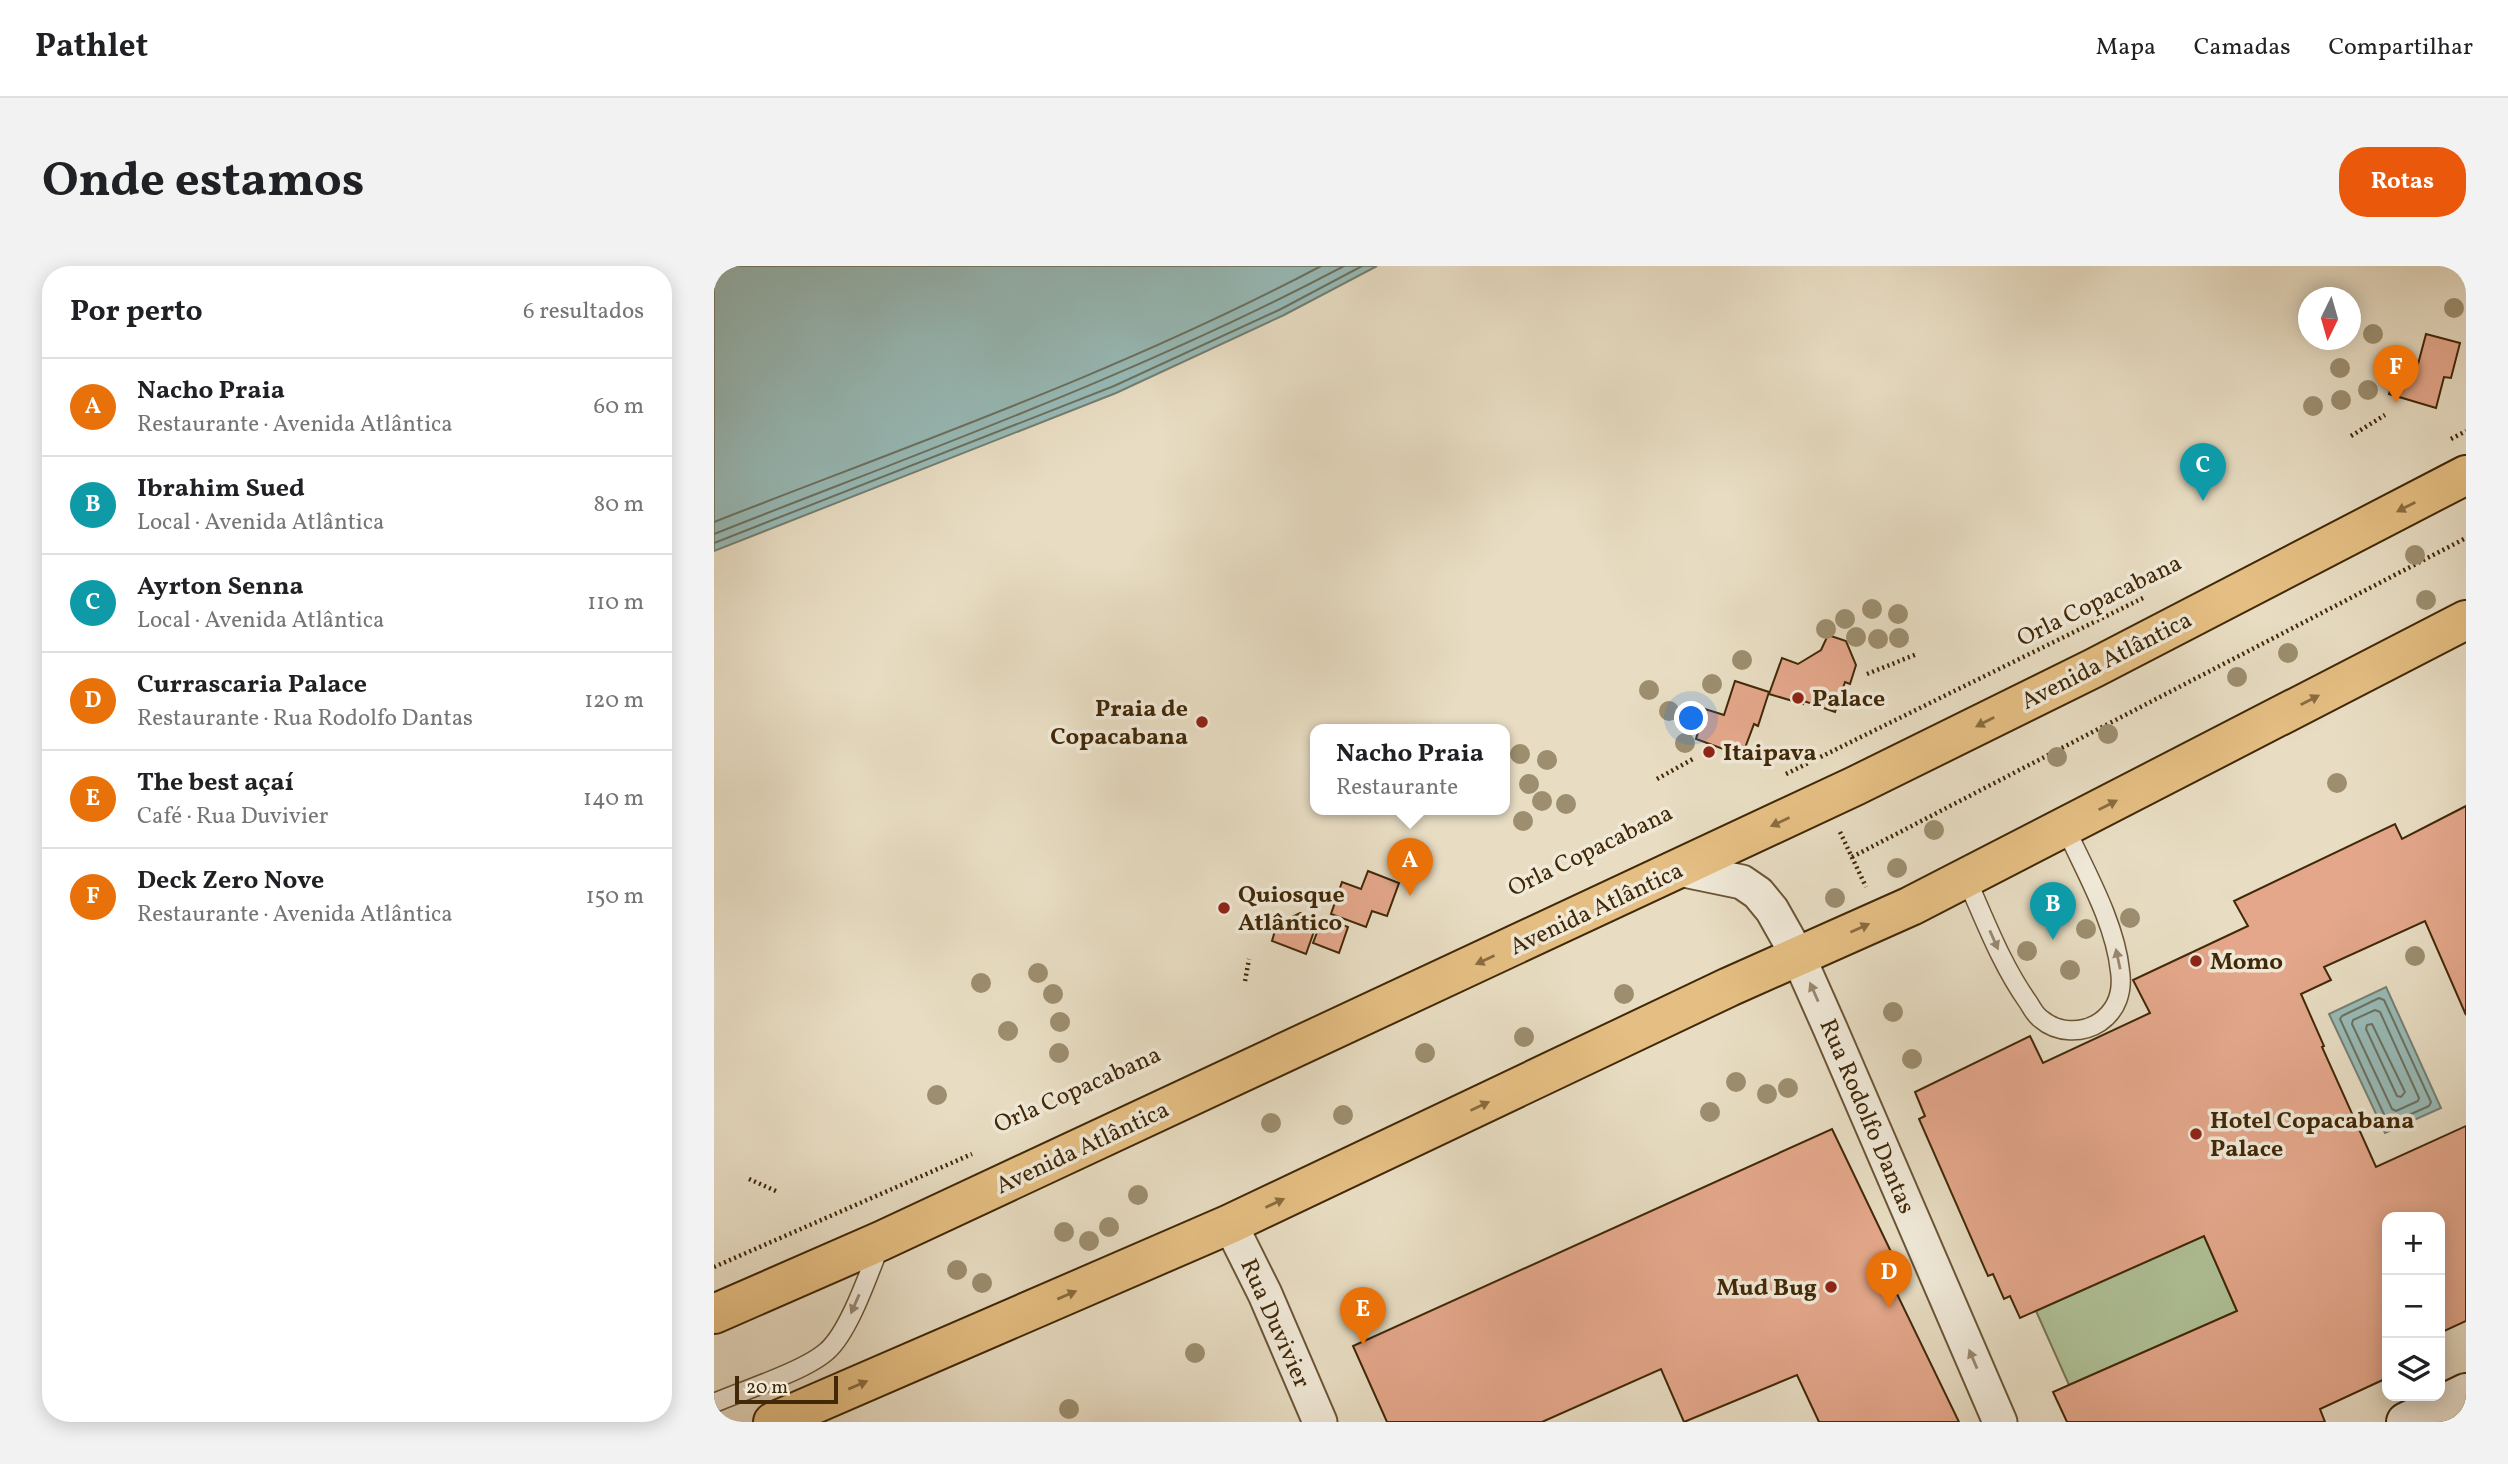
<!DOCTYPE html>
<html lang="pt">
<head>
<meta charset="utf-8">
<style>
	body { margin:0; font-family:Vollkorn,serif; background:#f2f2f2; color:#202124 }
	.controls { position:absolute; right:21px; bottom:21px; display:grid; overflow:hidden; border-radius:14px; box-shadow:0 4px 18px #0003 }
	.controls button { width:63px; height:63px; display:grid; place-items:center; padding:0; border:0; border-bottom:2px solid #e0e0e0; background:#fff; color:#202124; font:35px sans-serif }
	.compass { position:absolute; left:1584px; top:21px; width:63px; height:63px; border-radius:50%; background:#fff; box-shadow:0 4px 18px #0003; rotate:185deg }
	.scale { position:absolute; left:21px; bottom:18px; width:103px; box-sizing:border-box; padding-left:7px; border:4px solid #412807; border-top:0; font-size:19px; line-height:24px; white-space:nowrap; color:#412807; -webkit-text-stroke:5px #f0e9d8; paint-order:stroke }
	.you { position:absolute; left:978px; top:453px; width:24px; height:24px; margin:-18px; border:5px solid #fff; border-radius:50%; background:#1a73e8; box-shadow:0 0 0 10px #1a73e833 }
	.badge { display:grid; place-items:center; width:46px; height:46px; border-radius:50%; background:#ea580c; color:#fff; font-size:23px; font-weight:700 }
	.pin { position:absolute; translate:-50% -58px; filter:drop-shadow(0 2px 4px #0008) }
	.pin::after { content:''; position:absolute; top:37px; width:24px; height:21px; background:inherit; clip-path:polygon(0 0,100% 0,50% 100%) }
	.popup { position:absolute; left:596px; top:458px; width:200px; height:91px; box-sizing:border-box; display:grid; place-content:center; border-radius:14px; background:#fff; filter:drop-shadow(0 2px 5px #0005); font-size:23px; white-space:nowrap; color:#757577 }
	.popup b { font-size:26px; color:#202124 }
	.popup::after { content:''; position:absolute; left:50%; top:100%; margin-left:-14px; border:14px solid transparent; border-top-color:#fff }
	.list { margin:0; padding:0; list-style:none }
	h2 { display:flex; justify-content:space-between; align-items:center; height:91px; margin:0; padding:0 28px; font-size:30px }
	h2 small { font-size:23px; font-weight:400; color:#757577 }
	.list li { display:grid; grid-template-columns:46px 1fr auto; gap:21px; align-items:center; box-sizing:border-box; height:98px; padding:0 28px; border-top:2px solid #e0e0e0 }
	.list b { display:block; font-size:26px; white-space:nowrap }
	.list p { margin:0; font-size:23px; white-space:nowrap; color:#757577 }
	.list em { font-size:23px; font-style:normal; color:#757577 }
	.icon { flex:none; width:38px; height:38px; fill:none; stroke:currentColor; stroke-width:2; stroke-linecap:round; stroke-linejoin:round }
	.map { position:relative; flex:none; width:1752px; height:1156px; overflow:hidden; border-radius:28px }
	header { display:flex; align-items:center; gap:42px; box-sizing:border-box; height:98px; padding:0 35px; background:#fff; border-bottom:2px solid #e0e0e0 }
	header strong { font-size:33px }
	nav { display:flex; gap:38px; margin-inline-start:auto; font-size:24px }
	.intro { display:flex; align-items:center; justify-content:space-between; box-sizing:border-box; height:168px; padding:0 42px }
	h1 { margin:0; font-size:49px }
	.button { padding:18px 32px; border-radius:28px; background:#ea580c; color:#fff; font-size:24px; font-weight:700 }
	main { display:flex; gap:42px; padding:0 42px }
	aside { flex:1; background:#fff; border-radius:28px; box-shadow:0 4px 18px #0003 }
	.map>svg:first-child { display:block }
	.green { fill:#b0c298; stroke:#787550; stroke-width:2 }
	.water { fill:#98bbb8; stroke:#758071; stroke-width:2 }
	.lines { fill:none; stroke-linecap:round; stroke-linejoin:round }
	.shore { stroke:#6c7260; stroke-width:2 }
	.building { fill:#e4a78b; stroke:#412807; stroke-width:2 }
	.service-casing { stroke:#6b5536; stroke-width:21 }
	.minor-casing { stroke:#6b5536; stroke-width:37 }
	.secondary-casing { stroke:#412807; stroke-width:42 }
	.trunk-casing { stroke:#412807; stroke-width:42 }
	.path { stroke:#412807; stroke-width:4.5; stroke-dasharray:2 3.5; stroke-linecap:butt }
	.service { stroke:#f0e9d8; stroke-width:18 }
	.minor { stroke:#f0e9d8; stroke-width:33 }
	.secondary { stroke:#f0e9d8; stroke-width:38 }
	.trunk { stroke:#e4be82; stroke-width:38 }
	.tree { fill:#9c8e6f }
	.oneway { fill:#8a6c3e }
	.oneway2 { fill:#988870 }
	.poi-dot { fill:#8f2418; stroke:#f0e9d8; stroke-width:2.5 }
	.labels { text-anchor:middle; stroke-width:7; stroke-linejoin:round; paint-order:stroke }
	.street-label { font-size:24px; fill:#412807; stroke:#f0e9d8 }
	.poi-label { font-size:24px; font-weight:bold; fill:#412807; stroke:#f0e9d8; text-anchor:start }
</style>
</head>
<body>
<header>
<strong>Pathlet</strong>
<nav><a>Mapa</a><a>Camadas</a><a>Compartilhar</a></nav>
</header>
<div class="intro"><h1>Onde estamos</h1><a class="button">Rotas</a></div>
<main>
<aside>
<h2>Por perto<small>6 resultados</small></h2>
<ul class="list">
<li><span class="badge" style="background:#e8710a">A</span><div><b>Nacho Praia</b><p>Restaurante · Avenida Atlântica</p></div><em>60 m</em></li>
<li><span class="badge" style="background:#0f9aa8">B</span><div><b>Ibrahim Sued</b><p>Local · Avenida Atlântica</p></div><em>80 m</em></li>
<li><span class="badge" style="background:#0f9aa8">C</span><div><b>Ayrton Senna</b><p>Local · Avenida Atlântica</p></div><em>110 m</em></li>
<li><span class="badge" style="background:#e8710a">D</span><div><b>Currascaria Palace</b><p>Restaurante · Rua Rodolfo Dantas</p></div><em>120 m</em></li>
<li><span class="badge" style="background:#e8710a">E</span><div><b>The best açaí</b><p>Café · Rua Duvivier</p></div><em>140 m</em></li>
<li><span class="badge" style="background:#e8710a">F</span><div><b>Deck Zero Nove</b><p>Restaurante · Avenida Atlântica</p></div><em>150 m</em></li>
</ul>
</aside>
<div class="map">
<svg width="1752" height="1156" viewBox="0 0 1752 1156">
	<rect width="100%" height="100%" fill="#e8ddc3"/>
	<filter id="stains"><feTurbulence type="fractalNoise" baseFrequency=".00286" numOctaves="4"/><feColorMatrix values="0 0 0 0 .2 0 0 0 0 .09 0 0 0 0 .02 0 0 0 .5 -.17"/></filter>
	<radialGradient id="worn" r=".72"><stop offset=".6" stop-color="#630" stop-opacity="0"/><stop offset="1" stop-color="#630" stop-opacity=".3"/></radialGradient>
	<polygon class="green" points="1490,970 1523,1045 1355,1119 1322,1045"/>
	<g class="water">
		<polygon points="0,0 663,0 570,49 402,127 0,285"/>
		<polygon points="1672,721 1727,842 1671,867 1615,748"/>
	</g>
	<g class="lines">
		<g class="shore">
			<path d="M0,256C204,176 413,103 607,0"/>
			<path d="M0,268C212,184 428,107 630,0"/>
			<polyline points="0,277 400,120 567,43 648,0"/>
			<polygon points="1665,732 1670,734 1717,836 1715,840 1677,857 1673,855 1626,753 1628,750"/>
			<polygon points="1661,744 1666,746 1705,832 1704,835 1682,845 1678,843 1638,758 1639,754"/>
			<polygon points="1658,758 1691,826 1687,831 1683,830 1652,763 1653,759"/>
		</g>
	</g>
	<g class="building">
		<polygon points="1712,68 1746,77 1737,112 1730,111 1722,142 1675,128 1684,97 1703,102"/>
		<polygon points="1114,369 1132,375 1142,399 1136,418 1131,416 1121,446 1090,435 1089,438 1055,428 1068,392 1084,398 1107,384"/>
		<polygon points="1021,415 1055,426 1044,460 1040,458 1028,490 982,473 991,443 1010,449"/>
		<polygon points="1752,540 1752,749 1711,655 1610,701 1617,714 1587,728 1610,780 1608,781 1662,901 1752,860 1752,1055 1726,1067 1726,951 1673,951 1673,1112 1606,1143 1611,1156 1353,1156 1339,1126 1523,1045 1490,970 1306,1052 1296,1030 1290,1033 1279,1008 1274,1010 1205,853 1211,850 1201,826 1316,770 1329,797 1436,747 1419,714 1534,660 1520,635 1681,558 1688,573"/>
		<polygon points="654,605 685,617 673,650 658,645 652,661 617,648 628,616 647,623"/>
		<polygon points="586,647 604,654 592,688 558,675 563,658"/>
		<polygon points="609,651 634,661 625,687 599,677"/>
		<polygon points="1118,863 1180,992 1168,997 1245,1156 1105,1156 1083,1109 970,1156 947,1103 828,1156 673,1156 639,1080"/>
	</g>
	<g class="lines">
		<g class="service-casing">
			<g id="service">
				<path d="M1252,612C1271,654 1287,698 1314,736C1318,742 1321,749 1327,753C1343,767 1368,768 1386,756C1403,744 1409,725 1406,705C1401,656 1371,605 1351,561"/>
				<path d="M0,1137C30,1124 91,1105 113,1085C135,1066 155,1007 166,979"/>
			</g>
		</g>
		<g class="minor-casing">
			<g id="minor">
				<polyline points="965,603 1028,616 1044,627 1058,644 1084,690 1116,762 1286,1156"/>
				<polyline points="516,958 551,1028 606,1156"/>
			</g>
		</g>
		<g class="secondary-casing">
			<polyline id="secondary" points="1692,1156 1752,1127"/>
		</g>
		<g class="trunk-casing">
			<g id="trunk">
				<polyline points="0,1048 167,975 1141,520 1380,402 1752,209"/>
				<polyline points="59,1156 516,958 1015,721 1197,640 1752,354"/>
			</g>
		</g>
		<g class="path">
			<polyline points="1637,170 1671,149"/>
			<polyline points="1737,173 1752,165"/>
			<polyline points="1153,408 1203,388"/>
			<polyline points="1072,508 1431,331"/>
			<polyline points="943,513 979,493"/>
			<polyline points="1126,566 1152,621"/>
			<polyline points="1138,591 1752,272"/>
			<polyline points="531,715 535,693"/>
			<polyline points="35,913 64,926"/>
			<polyline points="0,1001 258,888"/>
		</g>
		<use href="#service" class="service"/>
		<use href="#minor" class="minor"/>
		<use href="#secondary" class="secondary"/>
		<use href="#trunk" class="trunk"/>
	</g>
	<g class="tree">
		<circle cx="1740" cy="42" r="10"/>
		<circle cx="1659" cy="68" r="10"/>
		<circle cx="1626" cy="102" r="10"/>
		<circle cx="1654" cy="124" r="10"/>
		<circle cx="1627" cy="134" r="10"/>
		<circle cx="1599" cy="140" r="10"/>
		<circle cx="1701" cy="289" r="10"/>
		<circle cx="1712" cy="334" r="10"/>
		<circle cx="1158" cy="343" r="10"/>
		<circle cx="1184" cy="348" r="10"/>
		<circle cx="1131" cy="353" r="10"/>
		<circle cx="1112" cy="363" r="10"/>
		<circle cx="1142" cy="371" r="10"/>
		<circle cx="1185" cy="372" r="10"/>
		<circle cx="1164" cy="373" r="10"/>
		<circle cx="1574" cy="387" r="10"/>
		<circle cx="1028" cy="394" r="10"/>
		<circle cx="1523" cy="411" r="10"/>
		<circle cx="998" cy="418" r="10"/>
		<circle cx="935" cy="424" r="10"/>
		<circle cx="955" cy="445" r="10"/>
		<circle cx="1394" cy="468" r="10"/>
		<circle cx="971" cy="477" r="10"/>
		<circle cx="806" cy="488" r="10"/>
		<circle cx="1343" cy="491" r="10"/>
		<circle cx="833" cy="494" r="10"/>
		<circle cx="1623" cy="517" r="10"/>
		<circle cx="815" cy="518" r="10"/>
		<circle cx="828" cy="535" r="10"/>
		<circle cx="852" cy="538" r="10"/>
		<circle cx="809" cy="555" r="10"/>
		<circle cx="1220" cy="564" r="10"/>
		<circle cx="1183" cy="602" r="10"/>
		<circle cx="1121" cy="632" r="10"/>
		<circle cx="1416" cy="652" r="10"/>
		<circle cx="1372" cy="663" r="10"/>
		<circle cx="1313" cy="685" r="10"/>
		<circle cx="1701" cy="690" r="10"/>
		<circle cx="1356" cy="704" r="10"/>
		<circle cx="324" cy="707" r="10"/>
		<circle cx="267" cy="717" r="10"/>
		<circle cx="339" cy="728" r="10"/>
		<circle cx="910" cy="728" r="10"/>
		<circle cx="1179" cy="746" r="10"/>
		<circle cx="346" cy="756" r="10"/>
		<circle cx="294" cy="765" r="10"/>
		<circle cx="810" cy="771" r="10"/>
		<circle cx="345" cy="787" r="10"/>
		<circle cx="711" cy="787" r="10"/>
		<circle cx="1198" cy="793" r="10"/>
		<circle cx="1022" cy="816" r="10"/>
		<circle cx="1074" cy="822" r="10"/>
		<circle cx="1053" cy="828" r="10"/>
		<circle cx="223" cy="829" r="10"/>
		<circle cx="996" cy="846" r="10"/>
		<circle cx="629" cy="849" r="10"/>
		<circle cx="557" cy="857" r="10"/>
		<circle cx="424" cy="929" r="10"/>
		<circle cx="395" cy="961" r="10"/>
		<circle cx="350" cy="966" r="10"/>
		<circle cx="375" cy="975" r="10"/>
		<circle cx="243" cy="1004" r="10"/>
		<circle cx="268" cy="1017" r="10"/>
		<circle cx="481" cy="1087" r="10"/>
		<circle cx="355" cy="1143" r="10"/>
	</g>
	<defs><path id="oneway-solid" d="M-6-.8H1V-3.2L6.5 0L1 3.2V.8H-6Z" transform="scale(1.75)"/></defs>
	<g class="oneway">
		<use href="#oneway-solid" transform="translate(1692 241) rotate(153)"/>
		<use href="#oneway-solid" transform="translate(1596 434) rotate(-27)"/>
		<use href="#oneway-solid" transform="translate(1271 456) rotate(153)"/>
		<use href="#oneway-solid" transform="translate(1394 539) rotate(-27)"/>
		<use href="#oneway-solid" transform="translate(1066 556) rotate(155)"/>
		<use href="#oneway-solid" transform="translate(1146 662) rotate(-24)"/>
		<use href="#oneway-solid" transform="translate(771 694) rotate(155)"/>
		<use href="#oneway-solid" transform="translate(766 840) rotate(-25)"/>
		<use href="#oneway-solid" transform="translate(561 937) rotate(-25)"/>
		<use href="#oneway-solid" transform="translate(353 1029) rotate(-23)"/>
		<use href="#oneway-solid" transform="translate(144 1119) rotate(-23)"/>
	</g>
	<g class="oneway2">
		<use href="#oneway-solid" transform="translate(1280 674) rotate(66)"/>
		<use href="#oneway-solid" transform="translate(1404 693) rotate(-102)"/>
		<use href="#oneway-solid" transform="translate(1100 726) rotate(-114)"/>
		<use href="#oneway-solid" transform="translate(141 1038) rotate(114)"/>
		<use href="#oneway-solid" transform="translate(1259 1093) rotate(-113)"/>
	</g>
	<g class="poi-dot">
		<circle cx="1084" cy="432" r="7"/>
		<circle cx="488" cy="456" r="7"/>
		<circle cx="995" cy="486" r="7"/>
		<circle cx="510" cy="642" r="7"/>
		<circle cx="1482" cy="695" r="7"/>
		<circle cx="1482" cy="868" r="7"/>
		<circle cx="1117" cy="1021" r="7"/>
	</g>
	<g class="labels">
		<g class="street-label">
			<text transform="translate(1385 334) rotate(-26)" y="8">Orla Copacabana</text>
			<text transform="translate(1392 394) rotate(-27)" y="8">Avenida Atlântica</text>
			<text transform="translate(876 584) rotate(-26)" y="8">Orla Copacabana</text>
			<text transform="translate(882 642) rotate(-25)" y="8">Avenida Atlântica</text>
			<text transform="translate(363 823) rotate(-24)" y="8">Orla Copacabana</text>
			<text transform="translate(1154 850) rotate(67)" y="8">Rua Rodolfo Dantas</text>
			<text transform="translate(368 881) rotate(-25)" y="8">Avenida Atlântica</text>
			<text transform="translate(562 1057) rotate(66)" y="8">Rua Duvivier</text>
		</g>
		<g class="poi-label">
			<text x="1098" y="440">Palace</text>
			<text x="474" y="450" text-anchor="end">Praia de<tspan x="474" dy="28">Copacabana</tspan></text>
			<text x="1009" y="494">Itaipava</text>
			<text x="524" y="636">Quiosque<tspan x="524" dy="28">Atlântico</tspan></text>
			<text x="1496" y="703">Momo</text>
			<text x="1496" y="862">Hotel Copacabana<tspan x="1496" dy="28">Palace</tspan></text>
			<text x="1103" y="1029" text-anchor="end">Mud Bug</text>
		</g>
	</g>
	<rect width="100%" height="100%" filter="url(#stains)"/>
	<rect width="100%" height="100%" fill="url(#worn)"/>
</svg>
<div class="controls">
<button>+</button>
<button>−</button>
<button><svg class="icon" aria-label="layers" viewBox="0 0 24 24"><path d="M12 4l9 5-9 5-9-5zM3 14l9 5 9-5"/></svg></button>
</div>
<svg class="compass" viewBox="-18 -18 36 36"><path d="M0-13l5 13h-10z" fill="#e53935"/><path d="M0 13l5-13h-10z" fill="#757577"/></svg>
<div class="scale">20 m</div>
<div class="you"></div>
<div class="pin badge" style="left:696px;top:630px;background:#e8710a">A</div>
<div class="popup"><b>Nacho Praia</b>Restaurante</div>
<div class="pin badge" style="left:1339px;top:674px;background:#0f9aa8">B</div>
<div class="pin badge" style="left:1489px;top:235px;background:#0f9aa8">C</div>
<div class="pin badge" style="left:1175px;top:1042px;background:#e8710a">D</div>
<div class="pin badge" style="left:649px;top:1079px;background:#e8710a">E</div>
<div class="pin badge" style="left:1682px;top:137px;background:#e8710a">F</div>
</div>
</main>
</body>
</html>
